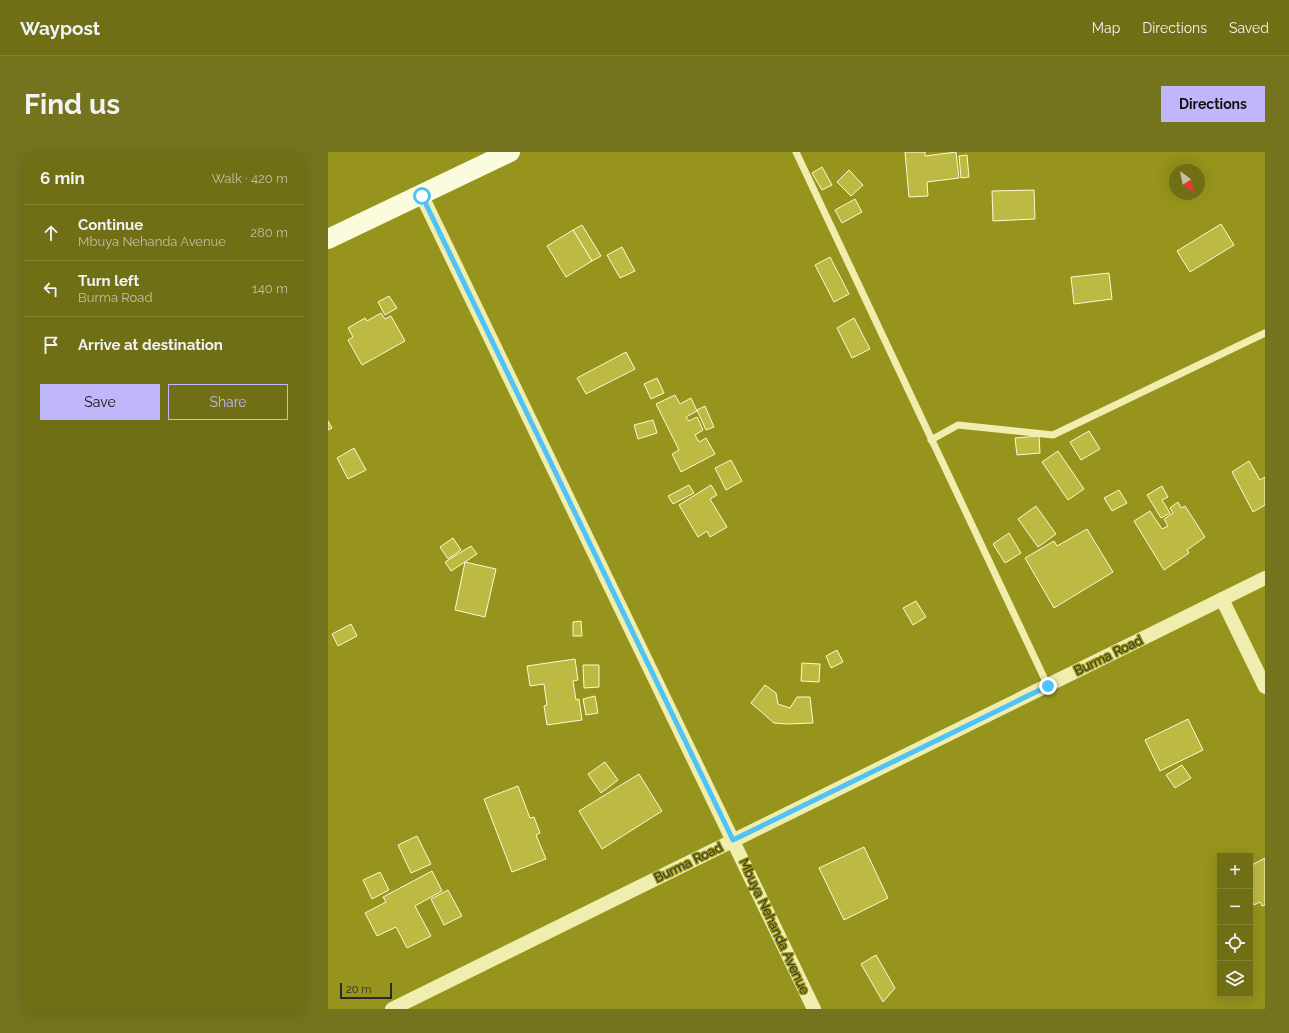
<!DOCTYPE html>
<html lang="en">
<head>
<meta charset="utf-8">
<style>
	body { margin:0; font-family:Raleway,sans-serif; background:#75741e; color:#f1f3f6 }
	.controls { position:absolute; right:12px; bottom:12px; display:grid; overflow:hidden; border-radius:0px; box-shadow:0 4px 16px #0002 }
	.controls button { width:36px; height:36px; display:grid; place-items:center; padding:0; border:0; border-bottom:1px solid #828134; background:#706f15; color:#f1f3f6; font:20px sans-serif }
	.compass { position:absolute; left:841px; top:12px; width:36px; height:36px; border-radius:50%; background:#706f15; box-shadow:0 4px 16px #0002; rotate:147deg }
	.scale { position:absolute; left:12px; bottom:10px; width:52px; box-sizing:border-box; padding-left:4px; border:2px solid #292929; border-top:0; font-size:11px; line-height:14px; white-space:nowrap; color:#292929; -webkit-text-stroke:3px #96941c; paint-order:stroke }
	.stop { position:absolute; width:12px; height:12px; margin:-9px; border:3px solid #4fc3f7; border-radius:50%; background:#fff }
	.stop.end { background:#4fc3f7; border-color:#fff; box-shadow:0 1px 4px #0008 }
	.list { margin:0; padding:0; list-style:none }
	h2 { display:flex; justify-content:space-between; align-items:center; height:52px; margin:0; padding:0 16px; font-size:17px }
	h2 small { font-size:13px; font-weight:400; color:#c0c1a0 }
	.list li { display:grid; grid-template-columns:26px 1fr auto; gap:12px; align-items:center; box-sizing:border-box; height:56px; padding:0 16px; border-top:1px solid #828134 }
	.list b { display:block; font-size:15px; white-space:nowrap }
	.list p { margin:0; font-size:13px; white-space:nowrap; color:#c0c1a0 }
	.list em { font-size:13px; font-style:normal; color:#c0c1a0 }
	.actions { display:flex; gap:8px; padding:12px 16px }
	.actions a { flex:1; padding:9px 0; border:1px solid #bfb7fa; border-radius:0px; text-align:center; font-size:14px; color:#bfb7fa }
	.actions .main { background:#bfb7fa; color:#111 }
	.icon { flex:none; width:22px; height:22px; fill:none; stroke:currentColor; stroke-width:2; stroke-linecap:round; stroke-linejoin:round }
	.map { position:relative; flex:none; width:937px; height:857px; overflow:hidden; border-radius:0px }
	header { display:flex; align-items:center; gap:24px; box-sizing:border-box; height:56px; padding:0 20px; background:#706f15; border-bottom:1px solid #828134 }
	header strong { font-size:19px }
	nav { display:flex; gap:22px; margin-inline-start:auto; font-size:14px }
	.intro { display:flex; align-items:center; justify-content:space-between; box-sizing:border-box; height:96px; padding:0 24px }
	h1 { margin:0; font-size:28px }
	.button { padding:10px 18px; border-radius:0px; background:#bfb7fa; color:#111; font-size:14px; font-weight:700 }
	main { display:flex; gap:24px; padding:0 24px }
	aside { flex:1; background:#706f15; border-radius:0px; box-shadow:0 4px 16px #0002 }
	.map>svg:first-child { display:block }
	.building { fill:#bdba44; stroke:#fbfad6 }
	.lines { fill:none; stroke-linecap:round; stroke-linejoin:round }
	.service { stroke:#efeeaf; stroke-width:7 }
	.minor { stroke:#efeeaf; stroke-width:14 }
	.secondary { stroke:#fbfbdd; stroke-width:20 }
	.route { stroke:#4fc3f7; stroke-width:5 }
	.labels { text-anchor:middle; stroke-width:3; stroke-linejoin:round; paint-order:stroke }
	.street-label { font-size:13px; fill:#292929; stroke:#96941c }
</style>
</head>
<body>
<header>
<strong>Waypost</strong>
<nav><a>Map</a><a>Directions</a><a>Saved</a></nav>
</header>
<div class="intro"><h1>Find us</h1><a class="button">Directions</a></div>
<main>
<aside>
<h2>6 min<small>Walk · 420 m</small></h2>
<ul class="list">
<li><svg class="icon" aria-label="ahead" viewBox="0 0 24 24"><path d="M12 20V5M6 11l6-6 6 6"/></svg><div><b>Continue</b><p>Mbuya Nehanda Avenue</p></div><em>280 m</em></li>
<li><svg class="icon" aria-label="left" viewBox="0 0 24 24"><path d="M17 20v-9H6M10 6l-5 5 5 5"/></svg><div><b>Turn left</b><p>Burma Road</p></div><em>140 m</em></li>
<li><svg class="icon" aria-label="arrive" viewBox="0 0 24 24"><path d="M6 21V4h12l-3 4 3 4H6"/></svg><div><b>Arrive at destination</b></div></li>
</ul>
<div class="actions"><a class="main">Save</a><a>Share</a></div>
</aside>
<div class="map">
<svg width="937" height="857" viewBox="0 0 937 857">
	<rect width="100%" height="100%" fill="#96941c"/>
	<g class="building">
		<polygon points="577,0 597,0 597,4 628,0 631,26 599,30 600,44 581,45"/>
		<polygon points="639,3 641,25 633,26 631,4"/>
		<polygon points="494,15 504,33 494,38 484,21"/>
		<polygon points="521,18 535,33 523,44 509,30"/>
		<polygon points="706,38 707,67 665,69 664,39"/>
		<polygon points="527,47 534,60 514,71 507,58"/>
		<polygon points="893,72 906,93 862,120 849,99"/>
		<polygon points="254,73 273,104 264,109 245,78"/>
		<polygon points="245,78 264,109 238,125 219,94"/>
		<polygon points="294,95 307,119 292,126 279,103"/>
		<polygon points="502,105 521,142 506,150 487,113"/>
		<polygon points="781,121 784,147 746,152 743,125"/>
		<polygon points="61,144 69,156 57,163 50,150"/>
		<polygon points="53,161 57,167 63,164 77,189 34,213 20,188 25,185 20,176 37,166 39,169"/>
		<polygon points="526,166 542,197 524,206 509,176"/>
		<polygon points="298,200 307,217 258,242 249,226"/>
		<polygon points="329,226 336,241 323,247 316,232"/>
		<polygon points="347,243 352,252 363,246 369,259 358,265 361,269 369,265 375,278 367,283 371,290 378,286 387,302 353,320 344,302 351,298 328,252"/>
		<polygon points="377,254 386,275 378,278 369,258"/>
		<polygon points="325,268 329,281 310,287 306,273"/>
		<polygon points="0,269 4,276 0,278"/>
		<polygon points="761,279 772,297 753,308 742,290"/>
		<polygon points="711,284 712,301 689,303 687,286"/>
		<polygon points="26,296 38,318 20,327 9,306"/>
		<polygon points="730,299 756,337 740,348 714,310"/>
		<polygon points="403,308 414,329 398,338 387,316"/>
		<polygon points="921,309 932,328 937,325 937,353 925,360 904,320"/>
		<polygon points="361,333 366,341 345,352 340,344"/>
		<polygon points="383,333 389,343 382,347 399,375 382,385 379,379 370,385 351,353"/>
		<polygon points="834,334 840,345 834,348 842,361 833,366 819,343"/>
		<polygon points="791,338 799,351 784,359 776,346"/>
		<polygon points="850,350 853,356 857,354 877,385 859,398 861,401 836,418 806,369 822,359 834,377 840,374 836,367 845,361 842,356"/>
		<polygon points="708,354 728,382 710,395 690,367"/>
		<polygon points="759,377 785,420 726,456 697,406 726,389 729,394"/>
		<polygon points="681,381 693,401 677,411 665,392"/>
		<polygon points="125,386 133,398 120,407 112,395"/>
		<polygon points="143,394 149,402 123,419 117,410"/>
		<polygon points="137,410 168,417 157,465 127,458"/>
		<polygon points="588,449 598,465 585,473 575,456"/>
		<polygon points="253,469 254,484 245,484 245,470"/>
		<polygon points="23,472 29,484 10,494 4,482"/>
		<polygon points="509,498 515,510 503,516 498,504"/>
		<polygon points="247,507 250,528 245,529 248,548 251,547 254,568 219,573 216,554 219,553 216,532 202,534 199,514"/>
		<polygon points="474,511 492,512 491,530 473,529"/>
		<polygon points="255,513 271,513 271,535 256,536"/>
		<polygon points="437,533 448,541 450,552 462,556 469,545 482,545 485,571 459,572 446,571 423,551"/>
		<polygon points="267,544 270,561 258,563 255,547"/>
		<polygon points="860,567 875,598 832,619 817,588"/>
		<polygon points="277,610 290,628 273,641 260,622"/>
		<polygon points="854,613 863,626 847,636 838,623"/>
		<polygon points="311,622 334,659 274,697 251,659"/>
		<polygon points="190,634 202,666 206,665 212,681 208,683 218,707 184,720 156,647"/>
		<polygon points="89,684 103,712 83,721 70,693"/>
		<polygon points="536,695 560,746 516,768 491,716"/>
		<polygon points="937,706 937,753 934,754 932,750 926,753 922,746 922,741 925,739 922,733 922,714"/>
		<polygon points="104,719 114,739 87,754 103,784 79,796 68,775 49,784 37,761 58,750 55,745"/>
		<polygon points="52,720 61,738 44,747 35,728"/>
		<polygon points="120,738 134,764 116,773 103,747"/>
		<polygon points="548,803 567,836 555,850 533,812"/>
	</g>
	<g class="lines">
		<g class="service">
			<polyline points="468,0 720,534"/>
			<polyline points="603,288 630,273 725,283 937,181"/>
		</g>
		<g class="minor">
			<polyline points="94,44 486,857"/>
			<polyline points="894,447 937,535"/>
			<polyline points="64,857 937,426"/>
		</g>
		<polyline class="secondary" points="0,87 182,0"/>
	</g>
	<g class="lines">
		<polyline class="route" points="94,44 405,688 720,534"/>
	</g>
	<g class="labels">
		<g class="street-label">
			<text transform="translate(780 503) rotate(-26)" y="5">Burma Road</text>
			<text transform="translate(360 710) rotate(-26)" y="5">Burma Road</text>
			<text transform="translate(447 774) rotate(65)" y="5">Mbuya Nehanda Avenue</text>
		</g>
	</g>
</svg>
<div class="controls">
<button>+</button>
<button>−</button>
<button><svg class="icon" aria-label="locate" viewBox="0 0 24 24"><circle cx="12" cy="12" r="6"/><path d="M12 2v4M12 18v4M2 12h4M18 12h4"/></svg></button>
<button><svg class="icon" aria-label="layers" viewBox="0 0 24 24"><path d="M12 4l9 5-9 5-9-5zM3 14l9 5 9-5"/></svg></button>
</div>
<svg class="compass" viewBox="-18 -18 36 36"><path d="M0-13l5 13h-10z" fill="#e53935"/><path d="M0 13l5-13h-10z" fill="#c0c1a0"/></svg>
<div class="scale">20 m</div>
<div class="stop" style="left:94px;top:44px"></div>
<div class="stop end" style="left:720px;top:534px"></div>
</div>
</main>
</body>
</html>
